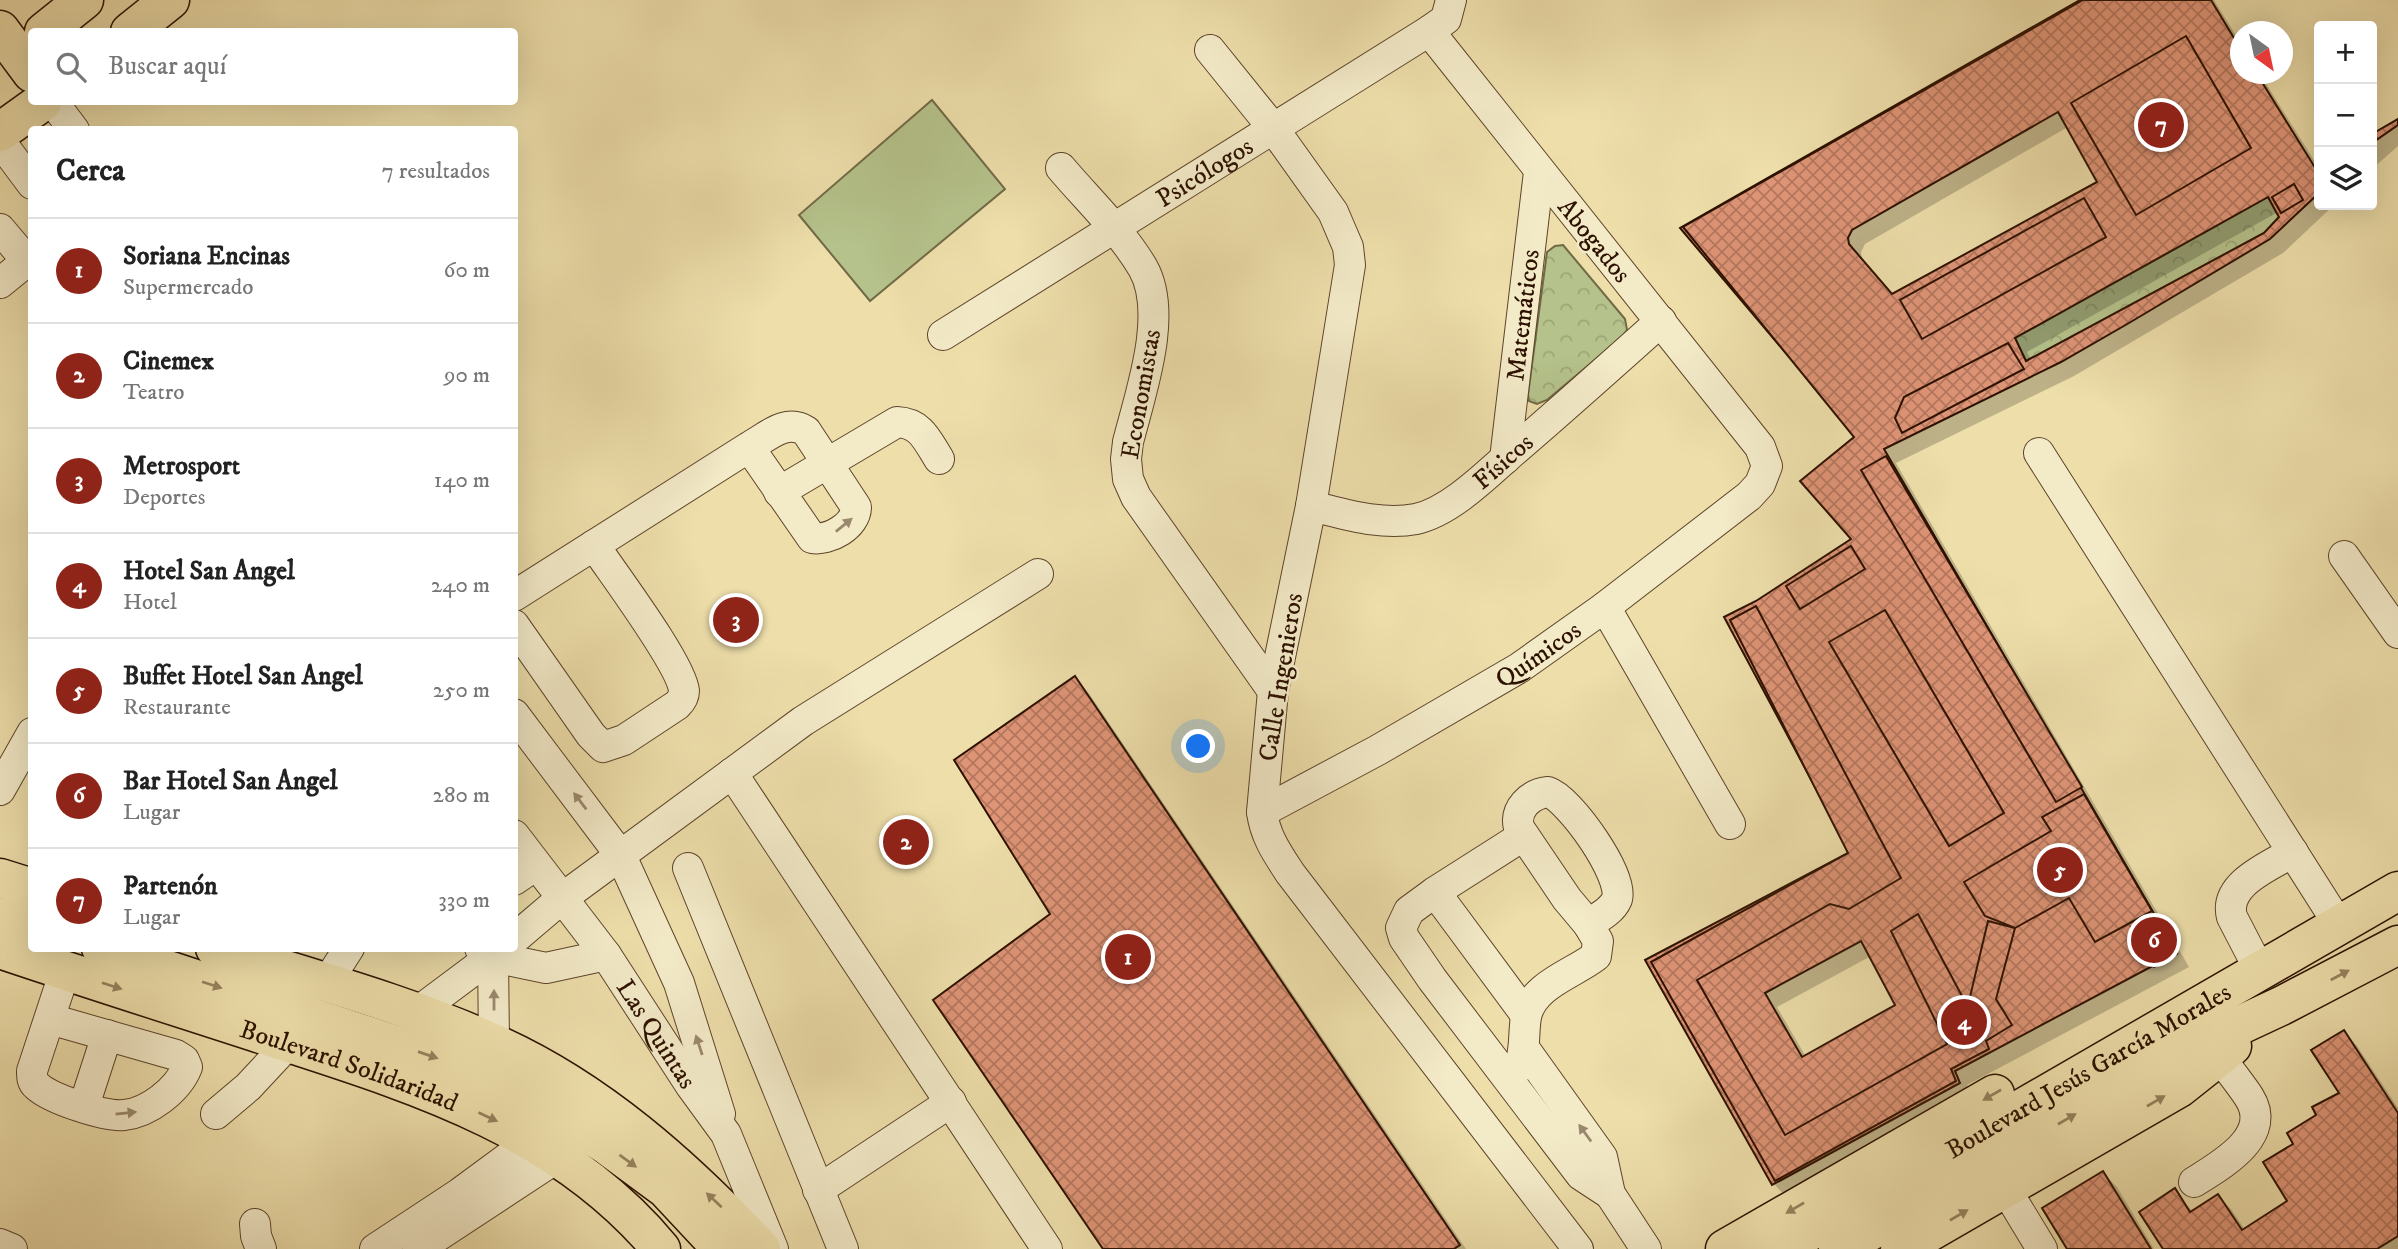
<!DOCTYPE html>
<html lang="es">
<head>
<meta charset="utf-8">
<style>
	body { margin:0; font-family:"IM FELL DW Pica",serif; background:#f6f6f6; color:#222 }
	.controls { position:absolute; right:21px; top:21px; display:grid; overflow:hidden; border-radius:7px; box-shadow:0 7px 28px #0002 }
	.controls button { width:63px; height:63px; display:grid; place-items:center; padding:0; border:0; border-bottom:2px solid #e0e0e0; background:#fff; color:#222; font:35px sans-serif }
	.compass { position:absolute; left:2230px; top:21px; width:63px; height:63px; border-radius:50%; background:#fff; box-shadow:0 7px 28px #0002; rotate:147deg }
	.you { position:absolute; left:1199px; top:747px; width:24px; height:24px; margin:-18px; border:5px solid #fff; border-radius:50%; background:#1a73e8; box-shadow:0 0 0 10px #1a73e833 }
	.badge { display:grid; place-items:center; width:46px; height:46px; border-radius:50%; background:#8f2418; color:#fff; font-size:23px; font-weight:700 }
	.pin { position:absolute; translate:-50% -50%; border:4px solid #fff; box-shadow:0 2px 7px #0006 }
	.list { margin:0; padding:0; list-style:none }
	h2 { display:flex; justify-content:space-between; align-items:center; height:91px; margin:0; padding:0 28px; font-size:30px }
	h2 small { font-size:23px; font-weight:400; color:#767676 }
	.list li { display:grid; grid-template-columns:46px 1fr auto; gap:21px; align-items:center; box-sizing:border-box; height:105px; padding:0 28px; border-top:2px solid #e0e0e0 }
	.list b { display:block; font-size:26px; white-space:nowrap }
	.list p { margin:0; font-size:23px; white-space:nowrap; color:#767676 }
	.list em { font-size:23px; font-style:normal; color:#767676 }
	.icon { flex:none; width:38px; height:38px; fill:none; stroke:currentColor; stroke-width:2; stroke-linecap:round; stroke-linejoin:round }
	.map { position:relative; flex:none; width:2398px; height:1249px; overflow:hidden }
	.search { position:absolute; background:#fff; box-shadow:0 7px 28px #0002; left:28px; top:28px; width:490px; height:77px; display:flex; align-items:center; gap:18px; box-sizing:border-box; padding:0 24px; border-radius:7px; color:#767676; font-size:26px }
	.panel { position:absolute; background:#fff; box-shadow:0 7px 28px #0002; left:28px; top:126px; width:490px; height:826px; border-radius:7px }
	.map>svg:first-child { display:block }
	.park { fill:url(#park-crowns); stroke:#716a46; stroke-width:2 }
	.garden { fill:#b5c28b; stroke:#716a46; stroke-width:2 }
	.shadow { fill:#0003; fill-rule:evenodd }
	.building { fill:url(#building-cross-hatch); stroke:#2d1100; stroke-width:2; fill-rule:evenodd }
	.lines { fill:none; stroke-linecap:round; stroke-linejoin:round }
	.minor-casing { stroke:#5d442a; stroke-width:32 }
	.major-casing { stroke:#2d1100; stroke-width:41 }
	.minor { stroke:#f3eac8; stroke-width:30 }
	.major { stroke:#eddeaa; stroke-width:38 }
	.oneway { fill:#9a886e }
	.oneway2 { fill:#97825e }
	.labels { text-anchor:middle; stroke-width:5; stroke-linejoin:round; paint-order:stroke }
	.street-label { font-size:26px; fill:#2d1100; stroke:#f3eac8 }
</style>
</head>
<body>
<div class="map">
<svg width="2398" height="1249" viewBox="0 0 2398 1249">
	<defs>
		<pattern id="park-crowns" width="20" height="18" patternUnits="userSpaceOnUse" patternTransform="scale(1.75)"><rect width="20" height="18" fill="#b5c28b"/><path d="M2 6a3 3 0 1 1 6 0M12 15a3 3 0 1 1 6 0" fill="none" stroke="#9ca676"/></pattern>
		<pattern id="building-cross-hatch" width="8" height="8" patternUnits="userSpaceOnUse" patternTransform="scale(1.75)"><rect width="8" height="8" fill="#de9476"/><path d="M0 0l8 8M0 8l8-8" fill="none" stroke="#b4775e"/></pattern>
	</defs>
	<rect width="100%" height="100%" fill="#eddeaa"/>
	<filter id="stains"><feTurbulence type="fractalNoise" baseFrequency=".00286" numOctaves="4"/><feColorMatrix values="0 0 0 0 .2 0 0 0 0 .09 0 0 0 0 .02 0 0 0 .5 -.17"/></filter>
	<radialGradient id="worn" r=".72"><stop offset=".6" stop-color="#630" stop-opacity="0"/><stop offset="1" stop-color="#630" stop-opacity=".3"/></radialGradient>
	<g class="park">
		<polygon points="2268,197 2279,217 2264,233 2026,361 2015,338"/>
		<polygon points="1563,245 1625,319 1627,330 1622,337 1547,400 1537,404 1529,401 1528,395 1547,252 1555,246"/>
	</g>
	<polygon class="garden" points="932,100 1005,189 870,301 799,215"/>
	<g class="shadow">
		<path d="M2086,0H2214L2240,42V74H2260L2317,165L2319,164V205H2334L2283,253L2074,376L1896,463L2189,967L1967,1085L1973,1096L1787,1198L1774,1184L1647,961L1853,852L1757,602L1853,540L1856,437L1686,227ZM2068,127L2100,182L1893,296L1862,259L1861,252L1865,244ZM2278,212L2281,217L2265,234L2031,360L2027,352ZM1871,956L1897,1006L1806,1057L1777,1007Z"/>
		<polygon points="2398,121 2398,146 2372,169 2372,136"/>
		<polygon points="1075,678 1088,692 1466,1249 1105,1249"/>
		<polygon points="2344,1032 2357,1046 2398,1108 2398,1249 2165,1249 2175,1191 2193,1212 2218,1196 2231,1209 2245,1230 2290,1202 2295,1145 2341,1093"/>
		<polygon points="2103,1173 2117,1187 2154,1249 2069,1249"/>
	</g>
	<g class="building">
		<polygon points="2080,0 2149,0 1738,235 1866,386 1834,410 1680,228"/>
		<path d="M2083,0H2211L2240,48V74H2257L2314,166L2319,161V193L2270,239L2129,323L2061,362L1884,449L2177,953L1955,1071L1960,1083L1772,1185L1645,960L1850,852L1724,617L1756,601L1851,539L1800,481L1854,437L1683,227ZM2058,112L2097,182L1892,294L1849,244L1848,238L1852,230ZM2268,197L2279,217L2264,233L2026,361L2015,338ZM1861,941L1895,1005L1802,1057L1765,993Z"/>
		<polygon points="2186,36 2251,148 2136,215 2071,103"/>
		<polygon points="2398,119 2398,125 2372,143 2372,134"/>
		<polygon points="2294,184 2303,200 2281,213 2272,197"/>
		<polygon points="2084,198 2106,237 1922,339 1900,300"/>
		<polygon points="2008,343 2024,369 1902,433 1895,418 1904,397"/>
		<polygon points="1886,456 2082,787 2056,802 1861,470"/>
		<polygon points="1851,546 1865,569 1800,609 1786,586"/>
		<polygon points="1756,606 1901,878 1849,909 1830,904 1697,980 1785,1135 1947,1044 1891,931 1918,914 1962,996 1970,997 1988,921 2015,928 1996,999 2012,1025 1986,1041 1989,1049 1951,1069 1956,1081 1775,1181 1651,962 1848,853 1730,620"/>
		<polygon points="1885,610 2004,813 1949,846 1829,642"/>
		<polygon points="1075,676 1460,1245 1454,1249 1103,1249 933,1000 1050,914 954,760"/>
		<polygon points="2084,794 2152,911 2095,942 2069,898 2015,928 1985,916 1964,882 2051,831 2042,817"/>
		<polygon points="2154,914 2177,954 2154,967 2131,927"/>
		<polygon points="2344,1030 2398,1113 2398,1236 2377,1249 2163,1249 2139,1212 2175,1188 2190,1212 2218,1194 2242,1230 2287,1201 2263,1162 2293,1144 2287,1133 2316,1115 2312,1107 2339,1093 2311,1050"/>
		<polygon points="2103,1171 2151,1249 2067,1249 2042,1208"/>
	</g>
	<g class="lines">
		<g class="minor-casing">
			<g id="minor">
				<path d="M1210,50L1273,128L1333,212L1348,247L1350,265L1311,506L1273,691L1262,812C1265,836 1277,853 1290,873L1578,1249"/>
				<polyline points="53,102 74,130"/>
				<polyline points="0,141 32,184"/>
				<path d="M1061,168C1088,200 1122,232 1143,268C1169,314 1140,394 1128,442L1126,459L1128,479L1136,497L1273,691"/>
				<polyline points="0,229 27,261"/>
				<polyline points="0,283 32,257"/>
				<path id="s1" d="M943,335L1429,31L1446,19L1451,0"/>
				<polyline points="2039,453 2339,925"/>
				<path id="s2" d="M1505,459L1539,172"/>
				<path d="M779,492L897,422C921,423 927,440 939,459"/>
				<path id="s3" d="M1311,506C1345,514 1381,526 1416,519C1452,511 1489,472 1516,449C1565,407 1613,364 1661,321"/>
				<polyline points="2344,556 2398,633"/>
				<path d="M514,596L749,447C767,437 786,418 806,431L856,507C856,526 829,541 812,538L749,447"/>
				<polyline points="1605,607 1730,824"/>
				<path d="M514,625L591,735L603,747L624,740L677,705C681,701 684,697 684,691C682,665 612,572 594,545"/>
				<polyline points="514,714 621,856 679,983 720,1114"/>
				<polyline points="732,773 1047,1249"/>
				<polyline points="0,790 32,733"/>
				<path d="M1548,792C1570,799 1624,876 1617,899C1612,911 1598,918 1588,924L1567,899L1519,828C1514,809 1530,794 1548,792Z"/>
				<path id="s4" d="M1262,812L1378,750L1519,668L1605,607L1749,496L1760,484L1767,466L1760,447L1429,31"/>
				<path id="s5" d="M514,835L606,955L691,1086L726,1134L773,1249"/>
				<polyline points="1523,836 1435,892 1409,911 1401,928 1404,938 1432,979 1581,1175 1610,1194"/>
				<polyline points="688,868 843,1249"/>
				<polyline points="514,880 536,865"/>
				<polyline points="1435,892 1526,1015"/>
				<polyline points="514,939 561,899 803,721 1038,574"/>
				<polyline points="480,948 493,957 546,968 606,955"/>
				<polyline points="493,957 494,1043"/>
				<path d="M2260,971L2232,917C2223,884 2270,866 2293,852"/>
				<polyline points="326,984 349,948"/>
				<polyline points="416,1013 503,948"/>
				<path d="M50,1019L176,1055L184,1060L187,1067C178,1090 148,1113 124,1115C105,1117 51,1099 37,1086C32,1082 32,1077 32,1071L65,971"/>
				<polyline points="1524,1048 1602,1157 1610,1194 1646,1249"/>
				<path d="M1519,1067C1526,1050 1523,1034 1526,1017C1532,985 1573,974 1596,956L1598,941L1588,924"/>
				<polyline points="84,1106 107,1035"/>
				<polyline points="216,1114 248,1087 289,1043"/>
				<path d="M2194,1182C2221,1165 2274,1136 2249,1097C2236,1077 2220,1061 2210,1039"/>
				<polyline points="2005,1188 2042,1249"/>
				<polyline points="818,1190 951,1102"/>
				<polyline points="255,1224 256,1236 261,1249"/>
				<polyline points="0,1244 12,1249"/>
				<polyline points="375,1249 460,1193 532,1140"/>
				<polyline points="418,1249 558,1157"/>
			</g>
		</g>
		<g class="major-casing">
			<g id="major">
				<polyline points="0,30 32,73"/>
				<polyline points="44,32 84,0"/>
				<polyline points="130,32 170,0"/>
				<polyline points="0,132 42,102"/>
				<polyline points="0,878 32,888"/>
				<polyline points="0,917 32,926"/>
				<polyline points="101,948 433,1057 488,1079 556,1114 605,1144 666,1189 722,1249"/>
				<path d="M215,948C308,978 404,1003 493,1043C597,1089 684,1167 761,1249"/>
				<path id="s6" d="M0,949C89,979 178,1007 267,1036C412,1083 560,1127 661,1249"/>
				<polyline points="1725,1249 1995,1094"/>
				<path id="s7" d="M1779,1249L2398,891"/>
				<polyline points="1838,1249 1971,1175 2176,1055 2281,1006 2398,945"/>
				<polyline points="1900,1249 2179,1088 2232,1046"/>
			</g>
		</g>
		<use href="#minor" class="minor"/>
		<use href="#major" class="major"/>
	</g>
	<defs><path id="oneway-solid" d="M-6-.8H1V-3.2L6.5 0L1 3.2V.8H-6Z" transform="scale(1.75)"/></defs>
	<g class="oneway">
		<use href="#oneway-solid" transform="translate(844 525) rotate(-39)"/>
		<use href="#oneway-solid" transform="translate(580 801) rotate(-127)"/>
		<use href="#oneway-solid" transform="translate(494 1000) rotate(-90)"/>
		<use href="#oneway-solid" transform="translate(699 1045) rotate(-108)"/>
		<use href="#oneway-solid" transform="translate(126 1113) rotate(-6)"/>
		<use href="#oneway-solid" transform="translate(1585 1133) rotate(-126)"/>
	</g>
	<g class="oneway2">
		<use href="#oneway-solid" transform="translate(2340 975) rotate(-28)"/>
		<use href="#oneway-solid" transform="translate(212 985) rotate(18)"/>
		<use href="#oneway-solid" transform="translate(112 986) rotate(18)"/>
		<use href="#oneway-solid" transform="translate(428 1055) rotate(19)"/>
		<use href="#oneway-solid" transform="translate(1992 1095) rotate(150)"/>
		<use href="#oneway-solid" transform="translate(2156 1101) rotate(-30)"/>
		<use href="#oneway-solid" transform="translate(488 1117) rotate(25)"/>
		<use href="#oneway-solid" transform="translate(2067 1119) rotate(-30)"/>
		<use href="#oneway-solid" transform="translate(628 1161) rotate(36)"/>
		<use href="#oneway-solid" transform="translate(714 1200) rotate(-137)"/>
		<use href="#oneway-solid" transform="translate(1795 1208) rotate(150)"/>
		<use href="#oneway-solid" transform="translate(1959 1215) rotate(-30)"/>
	</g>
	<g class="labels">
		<g class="street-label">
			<text dy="9" stroke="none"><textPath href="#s1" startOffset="308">Psicólogos</textPath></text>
			<text transform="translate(1595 240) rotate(51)" y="9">Abogados</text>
			<text dy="9" stroke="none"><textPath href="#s2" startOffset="145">Matemáticos</textPath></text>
			<text transform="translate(1140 394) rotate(-80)" y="9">Economistas</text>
			<text dy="9" stroke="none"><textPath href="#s3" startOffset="212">Físicos</textPath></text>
			<text dy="9" stroke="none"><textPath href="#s4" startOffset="318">Químicos</textPath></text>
			<text transform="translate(1280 677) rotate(-81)" y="9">Calle Ingenieros</text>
			<text dy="9" stroke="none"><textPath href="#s5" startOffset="245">Las Quintas</textPath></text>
			<text dy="9" stroke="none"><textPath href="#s6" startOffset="368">Boulevard Solidaridad</textPath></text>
			<text dy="9" stroke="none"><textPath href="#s7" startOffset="357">Boulevard Jesús García Morales</textPath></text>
		</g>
	</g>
	<rect width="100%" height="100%" filter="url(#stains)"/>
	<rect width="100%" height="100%" fill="url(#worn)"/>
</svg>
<div class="controls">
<button>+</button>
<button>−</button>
<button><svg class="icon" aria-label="layers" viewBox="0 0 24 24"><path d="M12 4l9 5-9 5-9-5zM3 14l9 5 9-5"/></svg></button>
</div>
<svg class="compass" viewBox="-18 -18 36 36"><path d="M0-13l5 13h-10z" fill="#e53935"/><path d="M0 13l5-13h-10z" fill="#767676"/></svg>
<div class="you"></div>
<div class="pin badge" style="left:1128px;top:957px">1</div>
<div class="pin badge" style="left:906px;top:842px">2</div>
<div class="pin badge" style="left:736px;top:620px">3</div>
<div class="pin badge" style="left:1964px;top:1022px">4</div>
<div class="pin badge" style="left:2060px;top:870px">5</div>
<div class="pin badge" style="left:2154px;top:940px">6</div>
<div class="pin badge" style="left:2161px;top:125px">7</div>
<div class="search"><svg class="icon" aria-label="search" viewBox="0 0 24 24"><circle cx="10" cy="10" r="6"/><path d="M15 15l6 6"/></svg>Buscar aquí</div>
<section class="panel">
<h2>Cerca<small>7 resultados</small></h2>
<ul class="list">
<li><span class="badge">1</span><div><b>Soriana Encinas</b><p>Supermercado</p></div><em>60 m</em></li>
<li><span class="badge">2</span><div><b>Cinemex</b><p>Teatro</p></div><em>90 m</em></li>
<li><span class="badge">3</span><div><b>Metrosport</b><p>Deportes</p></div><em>140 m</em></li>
<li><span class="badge">4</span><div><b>Hotel San Angel</b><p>Hotel</p></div><em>240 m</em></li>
<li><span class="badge">5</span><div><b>Buffet Hotel San Angel</b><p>Restaurante</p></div><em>250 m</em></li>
<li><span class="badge">6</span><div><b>Bar Hotel San Angel</b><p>Lugar</p></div><em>280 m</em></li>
<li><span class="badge">7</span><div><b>Partenón</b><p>Lugar</p></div><em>330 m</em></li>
</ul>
</section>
</div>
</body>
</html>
